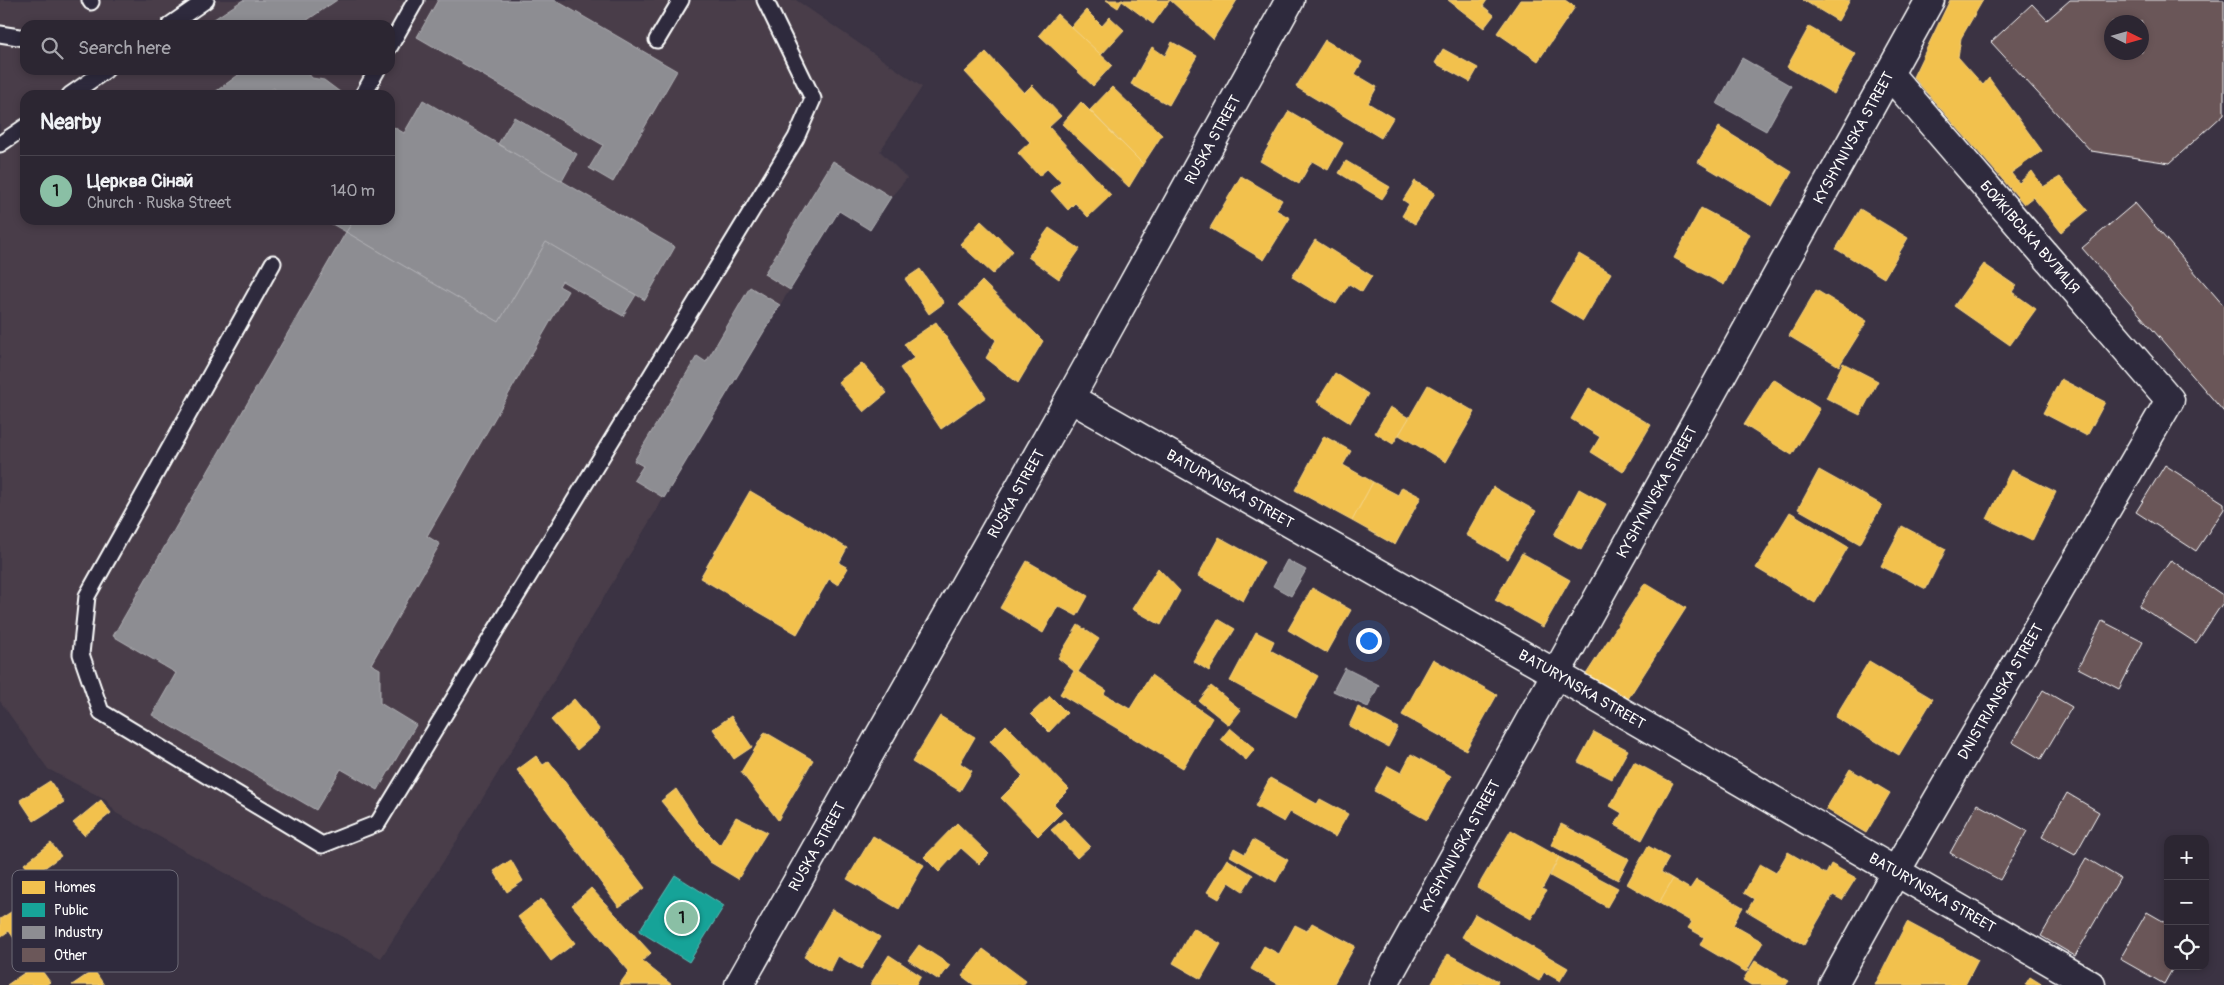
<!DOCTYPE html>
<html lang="en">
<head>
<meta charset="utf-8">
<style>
	body { margin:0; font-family:Pangolin,sans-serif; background:#38323e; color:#f1f3f6 }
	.controls { position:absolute; right:15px; bottom:15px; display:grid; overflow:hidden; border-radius:10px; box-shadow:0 2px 8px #0003 }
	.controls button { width:45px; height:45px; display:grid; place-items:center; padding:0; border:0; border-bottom:1px solid #48434d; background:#2c2632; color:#f1f3f6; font:25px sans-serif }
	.compass { position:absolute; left:2104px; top:15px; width:45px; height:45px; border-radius:50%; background:#2c2632; box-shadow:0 2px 8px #0003; rotate:95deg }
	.you { position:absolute; left:1368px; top:640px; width:18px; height:18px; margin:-12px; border:4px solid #fff; border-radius:50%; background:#1a73e8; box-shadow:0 0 0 8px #1a73e833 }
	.badge { display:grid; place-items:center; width:32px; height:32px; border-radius:50%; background:#8abfa5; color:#111; font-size:16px; font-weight:700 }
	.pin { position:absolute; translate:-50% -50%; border:2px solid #fff; box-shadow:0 1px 5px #0006 }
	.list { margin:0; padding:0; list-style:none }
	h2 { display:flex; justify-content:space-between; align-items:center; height:65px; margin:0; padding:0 20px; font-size:21px }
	h2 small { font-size:16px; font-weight:400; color:#a6a5ac }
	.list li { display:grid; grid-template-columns:32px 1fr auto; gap:15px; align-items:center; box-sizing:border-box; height:70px; padding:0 20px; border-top:1px solid #48434d }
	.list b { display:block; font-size:19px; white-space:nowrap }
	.list p { margin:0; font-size:16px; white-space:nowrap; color:#a6a5ac }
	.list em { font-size:16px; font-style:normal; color:#a6a5ac }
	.icon { flex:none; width:28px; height:28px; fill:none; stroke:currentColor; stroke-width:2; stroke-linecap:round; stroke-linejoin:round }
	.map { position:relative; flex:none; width:2224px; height:985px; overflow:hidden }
	.search { position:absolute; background:#2c2632; box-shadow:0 2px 8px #0003; left:20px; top:20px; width:375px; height:55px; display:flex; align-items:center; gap:12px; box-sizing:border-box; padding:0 18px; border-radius:15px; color:#a6a5ac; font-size:19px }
	.panel { position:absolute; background:#2c2632; box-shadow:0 2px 8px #0003; left:20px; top:90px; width:375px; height:135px; border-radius:15px }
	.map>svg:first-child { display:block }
	.built { fill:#493e4a; fill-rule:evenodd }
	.homes { fill:#f2c14e; stroke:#f6d483 }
	.public { fill:#17a398; stroke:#5dbfb7 }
	.industry { fill:#8d8d92; stroke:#afafb3 }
	.building { fill:#6b5759; stroke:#fff; fill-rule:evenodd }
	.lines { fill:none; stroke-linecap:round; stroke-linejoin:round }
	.service-casing { stroke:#fff; stroke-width:19 }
	.minor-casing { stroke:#fff; stroke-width:31 }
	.primary-casing { stroke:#fff; stroke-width:31 }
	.service { stroke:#2f2a3d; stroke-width:15 }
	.minor { stroke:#2f2a3d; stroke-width:28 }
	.primary { stroke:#2f2a3d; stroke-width:28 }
	.labels { text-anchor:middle; stroke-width:5; stroke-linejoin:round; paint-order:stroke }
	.street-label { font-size:15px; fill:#fff; stroke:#2f2a3d }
	.key { fill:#2f2a3d; stroke:#6d6a77; stroke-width:1 }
	.key-label { font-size:14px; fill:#fff }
</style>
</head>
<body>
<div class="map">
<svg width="2224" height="985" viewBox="0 0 2224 985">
	<rect width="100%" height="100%" fill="#3b3343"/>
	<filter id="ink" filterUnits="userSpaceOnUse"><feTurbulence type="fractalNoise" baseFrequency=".02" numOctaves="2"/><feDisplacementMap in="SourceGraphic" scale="10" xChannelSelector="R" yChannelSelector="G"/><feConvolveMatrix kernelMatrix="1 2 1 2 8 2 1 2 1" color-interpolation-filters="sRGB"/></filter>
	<g filter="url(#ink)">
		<path class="built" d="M0,0H796L922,87L880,151L907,178L891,197L870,230L839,211L780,305L461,834L381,958L116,813L106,800L48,769L0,701ZM25,25H390V70H25ZM25,95H390V220H25Z"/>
		<g class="homes">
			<polygon points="1106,0 1170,0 1153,24 1122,1 1118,8"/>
			<polygon points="1170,0 1237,0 1213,39"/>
			<polygon points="1448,0 1487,0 1483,6 1494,15 1484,28"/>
			<polygon points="1520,0 1565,0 1575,7 1538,61 1497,33"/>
			<polygon points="1803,0 1850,0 1838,21"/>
			<polygon points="1950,0 1983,0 1961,38 1958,57 1983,85 1989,78 2042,151 2011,173 2019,183 2032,171 2043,187 2060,177 2088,210 2061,232 2033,197 2024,204 1913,77"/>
			<polygon points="1086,10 1102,26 1110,17 1124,30 1101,55 1071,27"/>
			<polygon points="1057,14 1112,65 1093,86 1039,35"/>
			<polygon points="1809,27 1856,54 1834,94 1787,67"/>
			<polygon points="1325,40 1362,62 1355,74 1377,87 1368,103 1393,118 1381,138 1296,87"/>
			<polygon points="1172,42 1197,56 1169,105 1131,84 1152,47 1165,56"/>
			<polygon points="1443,49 1478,68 1470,82 1435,63"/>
			<polygon points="986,52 1024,93 1032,85 1061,116 1049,127 1111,195 1088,217 1075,203 1068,210 1051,191 1061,182 1047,169 1039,176 1018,153 1030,142 965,72"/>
			<polygon points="1112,87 1162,135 1143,164 1090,110"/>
			<polygon points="1081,102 1143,164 1129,187 1062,124"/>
			<polygon points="1289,111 1343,143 1328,170 1312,161 1299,184 1260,161"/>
			<polygon points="1719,127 1792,172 1772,206 1698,162"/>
			<polygon points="1346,161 1390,187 1382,199 1339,173"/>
			<polygon points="1241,176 1282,200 1276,210 1290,218 1264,260 1210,228"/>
			<polygon points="1415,181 1435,193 1415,224 1402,216 1409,204 1403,200"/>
			<polygon points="1701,208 1750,234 1724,285 1674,258"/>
			<polygon points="1860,209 1908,238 1884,278 1836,249"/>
			<polygon points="981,221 1013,251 993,274 960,244"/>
			<polygon points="1049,228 1080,249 1059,279 1028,257"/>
			<polygon points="1315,240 1372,276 1362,292 1349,284 1336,304 1292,277"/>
			<polygon points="1579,254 1611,273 1583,321 1551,302"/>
			<polygon points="1984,264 2016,286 2012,292 2036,309 2010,345 1954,306"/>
			<polygon points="920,269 944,303 929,314 905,279"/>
			<polygon points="982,281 1043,341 1018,383 986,358 996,340 959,305"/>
			<polygon points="1816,290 1867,321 1839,366 1789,336"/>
			<polygon points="936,322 986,397 941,429 900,368 914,358 904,344"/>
			<polygon points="862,363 887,393 864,412 838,382"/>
			<polygon points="1843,363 1878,381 1860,415 1826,398"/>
			<polygon points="1335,373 1368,394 1350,423 1317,402"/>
			<polygon points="1773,379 1820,409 1792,455 1744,425"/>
			<polygon points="2061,379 2105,402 2087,436 2043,413"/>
			<polygon points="1428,385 1475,412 1446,462 1399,435"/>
			<polygon points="1589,388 1651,425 1623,472 1591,452 1600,437 1571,419"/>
			<polygon points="1390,407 1409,418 1393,444 1375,433"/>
			<polygon points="1324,436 1351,451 1343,465 1373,482 1352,521 1295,490"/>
			<polygon points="1819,470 1882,505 1860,544 1798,509"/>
			<polygon points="2011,470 2056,492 2032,541 1987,519"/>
			<polygon points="1373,482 1398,495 1402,487 1421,497 1395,545 1352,521"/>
			<polygon points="1493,487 1536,511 1508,559 1466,535"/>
			<polygon points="1579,489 1606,504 1581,550 1554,535"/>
			<polygon points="750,491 847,548 839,563 848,568 838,585 829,579 797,634 700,578"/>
			<polygon points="1790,512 1848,547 1815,603 1756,568"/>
			<polygon points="1902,526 1946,549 1926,589 1881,566"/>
			<polygon points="1219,537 1264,562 1243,601 1198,576"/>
			<polygon points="1522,553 1570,580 1543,627 1495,600"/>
			<polygon points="1027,561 1088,596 1077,616 1058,606 1043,633 1000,608"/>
			<polygon points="1158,568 1180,591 1161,625 1132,609"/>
			<polygon points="1645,583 1686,608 1626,702 1585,676"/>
			<polygon points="1312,588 1351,610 1327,653 1288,630"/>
			<polygon points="1218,619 1235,629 1209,671 1193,661"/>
			<polygon points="1078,625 1099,639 1078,672 1106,690 1104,694 1130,709 1151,675 1212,718 1183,768 1060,694 1074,671 1058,658"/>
			<polygon points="1256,632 1274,641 1270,650 1318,676 1296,717 1230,681"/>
			<polygon points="1433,659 1497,695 1466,750 1402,715"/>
			<polygon points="1869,661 1933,699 1899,755 1835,717"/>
			<polygon points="1211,686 1241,710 1229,725 1199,701"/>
			<polygon points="1050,696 1067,713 1049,732 1031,714"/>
			<polygon points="574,699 600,730 577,750 551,720"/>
			<polygon points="1358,707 1398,728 1388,747 1349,726"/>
			<polygon points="731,716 752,747 734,759 713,729"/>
			<polygon points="940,716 975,737 960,763 972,771 960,791 912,762"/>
			<polygon points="1006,725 1069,789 1054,804 1062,812 1038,836 1001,798 1023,776 990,741"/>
			<polygon points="1230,728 1255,749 1246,760 1221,739"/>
			<polygon points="765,732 813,760 778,820 741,772"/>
			<polygon points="1594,732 1628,750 1612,779 1578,762"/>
			<polygon points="1411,754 1451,776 1427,820 1374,791 1388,766 1401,773"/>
			<polygon points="536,756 543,765 549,761 645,888 619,907 517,770"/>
			<polygon points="1634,762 1673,783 1642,840 1615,825 1622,813 1610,806"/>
			<polygon points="1850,769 1890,793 1866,833 1826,809"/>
			<polygon points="1270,778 1317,804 1320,799 1348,814 1335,837 1290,812 1284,822 1255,806"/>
			<polygon points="50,781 64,802 34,821 20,800"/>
			<polygon points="676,789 698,823 720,845 736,817 767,832 738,879 710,862 661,801"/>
			<polygon points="101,800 111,813 84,835 73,823"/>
			<polygon points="1064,819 1090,846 1077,858 1051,830"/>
			<polygon points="957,823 989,854 979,864 961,848 939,872 924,857"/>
			<polygon points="1561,824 1629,859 1618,880 1551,845"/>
			<polygon points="1511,830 1559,857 1542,889 1546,891 1531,919 1477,888"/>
			<polygon points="873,836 924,865 899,909 847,879"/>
			<polygon points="1253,840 1288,860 1276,882 1230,856 1234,848 1245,854"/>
			<polygon points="51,843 61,856 33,876 24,864"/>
			<polygon points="1648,846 1669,858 1661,872 1673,879 1659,903 1627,884"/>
			<polygon points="1788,852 1826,874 1831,864 1856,878 1842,900 1833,895 1804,945 1747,911 1754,899 1744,893 1760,864 1776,873"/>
			<polygon points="1559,857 1618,888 1607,907 1550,876"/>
			<polygon points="1227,859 1253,875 1243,891 1229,882 1219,899 1207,892"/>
			<polygon points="511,860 523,881 507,892 494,871"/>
			<polygon points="1673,879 1690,889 1696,880 1743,907 1733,925 1763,942 1746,972 1700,945 1704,937 1688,928 1692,922 1659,903"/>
			<polygon points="591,888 651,953 642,961 672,985 619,985 629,971 572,905"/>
			<polygon points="541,899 575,943 551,961 518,917"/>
			<polygon points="30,900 50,932 22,950 9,931 0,937 0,919"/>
			<polygon points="832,909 880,937 861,969 838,956 830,972 804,957"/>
			<polygon points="1475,914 1568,968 1560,981 1544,972 1539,981 1462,937"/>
			<polygon points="1907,922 1978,960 1965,985 1875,985"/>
			<polygon points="1312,923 1355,946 1333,985 1280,985 1251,969 1264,946 1279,954 1295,925 1307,931"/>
			<polygon points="1193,928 1221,944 1201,979 1173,963"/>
			<polygon points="919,945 950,965 939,980 908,960"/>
			<polygon points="983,949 1026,981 1023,985 974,985 962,976"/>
			<polygon points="1448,954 1498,981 1496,985 1431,985"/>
			<polygon points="889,955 921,976 916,985 870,985"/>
			<polygon points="1755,961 1789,981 1786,985 1751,985 1743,980"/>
			<polygon points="37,964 50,982 46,985 7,985"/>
			<polygon points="94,970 104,985 72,985"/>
			<polygon points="2030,977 2043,985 2025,985"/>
		</g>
		<polygon class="public" points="675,875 724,906 689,962 639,931"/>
		<g class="industry">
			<polygon points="243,0 337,0 300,25 205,25"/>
			<polygon points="438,0 555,0 677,71 613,182 589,168 603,145 417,37"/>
			<polygon points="1742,58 1791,86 1766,131 1717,104"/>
			<polygon points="245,70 306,70 312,78 324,80 344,95 279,95 274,88 264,95 211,95"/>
			<polygon points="423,100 675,247 645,300 546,242 499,322 346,232 354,220 390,220 390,125 404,133"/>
			<polygon points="514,117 577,154 562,181 498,144"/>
			<polygon points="833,161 891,197 870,230 839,211 790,290 764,274"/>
			<polygon points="325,220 354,220 346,232"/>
			<polygon points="346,232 499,322 546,242 636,295 623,316 562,281 559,286 568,291 427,536 440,544 371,664 380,669 380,703 416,725 378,790 341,769 316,810 152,715 176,673 113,636"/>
			<polygon points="750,287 780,305 664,498 634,480 643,466 634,461 697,356 706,362"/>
			<polygon points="1287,560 1306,570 1291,596 1273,586"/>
			<polygon points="1345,668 1379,685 1368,707 1333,691"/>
		</g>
		<g class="building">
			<path d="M2070,0H2224V114L2170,163L2091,151L1991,42L2032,4L2047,20ZM2112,22H2142V52H2112Z"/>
			<polygon points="2135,203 2224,306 2224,412 2082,248"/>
			<polygon points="2165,465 2224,503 2224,509 2196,551 2136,512"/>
			<polygon points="2171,560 2224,596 2224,601 2196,643 2139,606"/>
			<polygon points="2102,621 2143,642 2119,689 2078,668"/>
			<polygon points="2043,690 2072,707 2041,759 2012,742"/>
			<polygon points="2067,793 2099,812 2075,855 2042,837"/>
			<polygon points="1977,804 2027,831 2000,880 1950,853"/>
			<polygon points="2086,858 2120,878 2075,956 2041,936"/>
			<polygon points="2147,912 2168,924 2168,966 2174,966 2164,984 2120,959"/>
		</g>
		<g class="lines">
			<g class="service-casing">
				<g id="service">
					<polyline points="90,0 91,2"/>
					<polyline points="170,25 206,0"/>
					<polyline points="0,34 25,38"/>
					<polyline points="657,40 681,0"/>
					<polyline points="390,46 416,0"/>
					<polyline points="70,95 106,70"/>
					<polyline points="363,95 377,70"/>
					<polyline points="0,144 25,127"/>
					<polyline points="273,263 87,596 81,654 101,712 322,845 378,823 796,138 813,99 765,0"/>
				</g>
			</g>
			<g class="minor-casing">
				<g id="minor">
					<path id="s1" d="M1070,398L1556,674L2091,985"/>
					<path id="s2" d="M1383,985L1930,0"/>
					<path id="s3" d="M1833,985L1895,873L2170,400L1890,75"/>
				</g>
			</g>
			<g class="primary-casing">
				<g id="primary">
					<path id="s4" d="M739,985L1070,398L1290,0"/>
				</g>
			</g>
			<use href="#service" class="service"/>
			<use href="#minor" class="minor"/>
			<use href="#primary" class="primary"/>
		</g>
	</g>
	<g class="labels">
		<g class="street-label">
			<text dy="5" stroke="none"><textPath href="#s4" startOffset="969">RUSKA STREET</textPath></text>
			<text dy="5" stroke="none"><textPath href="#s2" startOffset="969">KYSHYNIVSKA STREET</textPath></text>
			<text transform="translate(2030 237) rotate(49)" y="5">БОЙКІВСЬКА ВУЛИЦЯ</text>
			<text dy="5" stroke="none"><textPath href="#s1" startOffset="184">BATURYNSKA STREET</textPath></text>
			<text dy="5" stroke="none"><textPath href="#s4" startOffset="564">RUSKA STREET</textPath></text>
			<text dy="5" stroke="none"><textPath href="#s2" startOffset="564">KYSHYNIVSKA STREET</textPath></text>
			<text dy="5" stroke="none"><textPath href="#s1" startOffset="589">BATURYNSKA STREET</textPath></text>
			<text dy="5" stroke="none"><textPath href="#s3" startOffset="338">DNISTRIANSKA STREET</textPath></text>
			<text dy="5" stroke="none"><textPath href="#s4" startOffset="159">RUSKA STREET</textPath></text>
			<text dy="5" stroke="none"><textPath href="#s2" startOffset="159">KYSHYNIVSKA STREET</textPath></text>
			<text dy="5" stroke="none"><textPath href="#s1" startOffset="994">BATURYNSKA STREET</textPath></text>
		</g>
	</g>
	<rect x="12" y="870" width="166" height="102" rx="8" class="key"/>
	<rect x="22" y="881" width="23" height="13" fill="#f2c14e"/>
	<rect x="22" y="903" width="23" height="14" fill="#17a398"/>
	<rect x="22" y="926" width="23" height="13" fill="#8d8d92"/>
	<rect x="22" y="948" width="23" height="14" fill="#6b5759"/>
	<g class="key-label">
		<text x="54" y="892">Homes</text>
		<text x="54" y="915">Public</text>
		<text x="54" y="937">Industry</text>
		<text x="54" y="960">Other</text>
	</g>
</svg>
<div class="controls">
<button>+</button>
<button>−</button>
<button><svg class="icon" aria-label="locate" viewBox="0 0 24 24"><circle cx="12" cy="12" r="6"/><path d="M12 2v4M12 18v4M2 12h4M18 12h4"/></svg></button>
</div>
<svg class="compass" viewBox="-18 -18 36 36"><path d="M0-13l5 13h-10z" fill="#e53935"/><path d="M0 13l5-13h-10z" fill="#a6a5ac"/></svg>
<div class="you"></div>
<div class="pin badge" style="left:682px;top:918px">1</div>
<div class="search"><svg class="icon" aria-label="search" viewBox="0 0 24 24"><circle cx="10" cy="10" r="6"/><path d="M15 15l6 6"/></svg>Search here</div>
<section class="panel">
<h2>Nearby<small></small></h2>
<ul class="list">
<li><span class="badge">1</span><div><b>Церква Сінай</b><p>Church · Ruska Street</p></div><em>140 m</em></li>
</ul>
</section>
</div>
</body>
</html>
